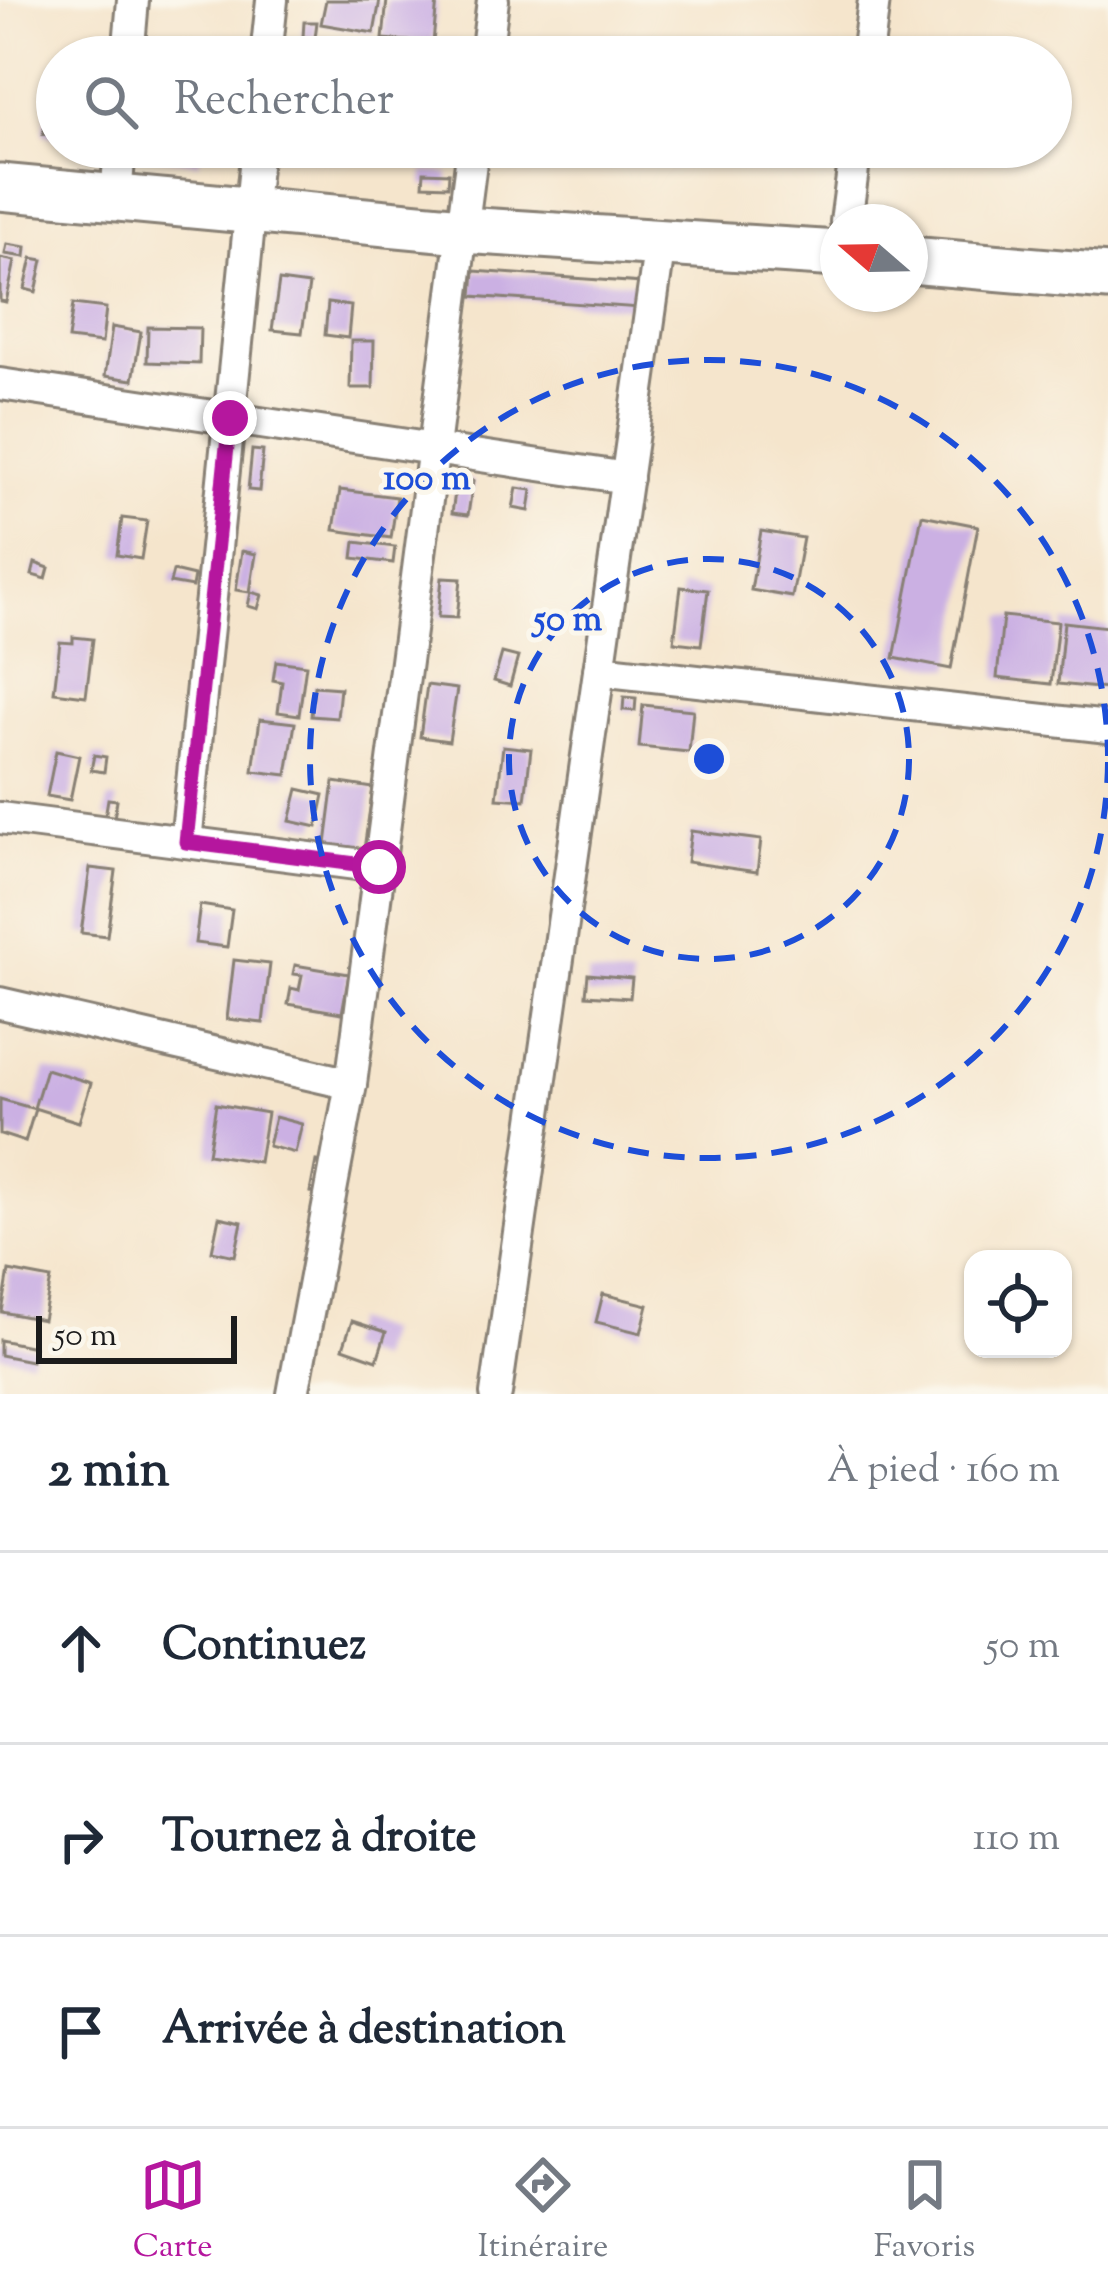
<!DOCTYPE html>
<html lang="fr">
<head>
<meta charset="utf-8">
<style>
	body { margin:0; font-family:"Sorts Mill Goudy",serif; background:#f6f6f7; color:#1f2937 }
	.controls { position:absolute; right:36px; bottom:36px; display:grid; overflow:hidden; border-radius:24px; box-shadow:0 3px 9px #0004 }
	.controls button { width:108px; height:108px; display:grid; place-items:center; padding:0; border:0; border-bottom:3px solid #e0e1e3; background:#fff; color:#1f2937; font:60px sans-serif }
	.compass { position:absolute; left:820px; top:204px; width:108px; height:108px; border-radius:50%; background:#fff; box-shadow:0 3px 9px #0004; rotate:290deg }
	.scale { position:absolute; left:36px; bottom:30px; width:201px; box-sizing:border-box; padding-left:12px; border:6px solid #1c1c1c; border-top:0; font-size:33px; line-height:42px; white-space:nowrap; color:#1c1c1c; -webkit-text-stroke:9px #fbf7ec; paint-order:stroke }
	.stop { position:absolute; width:36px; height:36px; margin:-27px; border:9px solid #b5179e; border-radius:50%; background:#fff }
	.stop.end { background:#b5179e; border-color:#fff; box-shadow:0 3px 12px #0008 }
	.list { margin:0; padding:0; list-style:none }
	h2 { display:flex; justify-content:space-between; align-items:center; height:156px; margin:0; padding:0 48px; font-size:51px }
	h2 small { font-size:39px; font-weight:400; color:#747a83 }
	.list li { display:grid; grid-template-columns:78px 1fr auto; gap:36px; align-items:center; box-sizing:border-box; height:192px; padding:0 48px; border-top:3px solid #e0e1e3 }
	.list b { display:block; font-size:45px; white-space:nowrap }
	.list em { font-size:39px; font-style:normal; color:#747a83 }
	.icon { flex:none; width:66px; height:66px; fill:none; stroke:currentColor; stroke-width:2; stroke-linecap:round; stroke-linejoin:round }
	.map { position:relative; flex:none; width:1108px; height:1394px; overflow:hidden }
	.search { position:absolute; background:#fff; box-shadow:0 3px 9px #0004; left:36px; right:36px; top:36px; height:132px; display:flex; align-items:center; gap:30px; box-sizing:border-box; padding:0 42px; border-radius:66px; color:#747a83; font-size:45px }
	.sheet { height:732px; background:#fff }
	nav { display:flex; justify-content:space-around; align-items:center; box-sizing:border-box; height:168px; border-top:3px solid #e0e1e3; background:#fff; font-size:33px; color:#747a83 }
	nav a { display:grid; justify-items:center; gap:6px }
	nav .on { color:#b5179e }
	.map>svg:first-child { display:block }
	.building { fill:#cbb0e3 }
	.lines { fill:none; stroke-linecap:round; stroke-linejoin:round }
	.street-casing { stroke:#888074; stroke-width:36 }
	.secondary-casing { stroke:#888074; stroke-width:51 }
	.street { stroke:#fff; stroke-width:30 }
	.secondary { stroke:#fff; stroke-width:45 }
	.route { stroke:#b5179e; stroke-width:15 }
	.ring { fill:none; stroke:#1d4ed8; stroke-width:6; stroke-dasharray:21 15 }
	.centre { fill:#1d4ed8; stroke:#fbf7ec; stroke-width:6 }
	.ring-label { font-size:36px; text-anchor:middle; font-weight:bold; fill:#1d4ed8; stroke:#fbf7ec; stroke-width:10; stroke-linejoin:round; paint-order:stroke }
</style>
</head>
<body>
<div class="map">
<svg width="1108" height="1394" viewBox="0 0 1108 1394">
	<rect width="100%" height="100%" fill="#fbf7ec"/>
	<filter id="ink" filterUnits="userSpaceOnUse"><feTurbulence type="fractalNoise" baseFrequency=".00833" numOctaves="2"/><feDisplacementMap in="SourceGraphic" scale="24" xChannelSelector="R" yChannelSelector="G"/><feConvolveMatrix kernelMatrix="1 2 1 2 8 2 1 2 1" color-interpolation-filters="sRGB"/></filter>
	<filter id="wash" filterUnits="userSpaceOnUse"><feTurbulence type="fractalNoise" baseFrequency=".004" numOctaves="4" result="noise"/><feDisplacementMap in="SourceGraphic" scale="48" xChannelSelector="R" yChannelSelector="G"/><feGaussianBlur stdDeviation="2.7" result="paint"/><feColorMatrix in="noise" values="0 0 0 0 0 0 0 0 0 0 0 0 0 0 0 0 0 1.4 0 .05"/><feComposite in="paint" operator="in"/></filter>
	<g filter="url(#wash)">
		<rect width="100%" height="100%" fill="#f5e5cc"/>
		<g id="blocks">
			<g class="building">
				<polygon points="326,0 380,0 374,33 321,24"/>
				<polygon points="387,0 437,0 433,43 383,39"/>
				<polygon points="304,22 317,22 315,38 303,37"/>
				<polygon points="377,49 404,53 404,57 376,57"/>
				<polygon points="54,64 57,65 57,136 43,134"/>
				<polygon points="153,147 201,147 199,163 152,156"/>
				<polygon points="424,172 449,173 448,186 423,185"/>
				<polygon points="7,244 26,247 25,257 5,254"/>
				<polygon points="0,258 15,261 6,302 0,301"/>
				<polygon points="32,258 43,260 36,292 25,289"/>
				<polygon points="474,271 642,283 640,308 472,296"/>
				<polygon points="279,281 309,285 302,333 272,330"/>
				<polygon points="328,303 351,306 348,338 325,335"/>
				<polygon points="73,304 106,308 102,343 68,339"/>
				<polygon points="112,327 141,332 133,380 105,376"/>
				<polygon points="148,327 200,328 199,364 147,362"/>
				<polygon points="351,341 374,341 373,388 350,388"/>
				<polygon points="252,450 263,451 259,491 248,490"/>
				<polygon points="457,479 473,481 468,515 452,513"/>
				<polygon points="517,488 532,490 529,511 513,508"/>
				<polygon points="340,490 397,497 391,538 334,530"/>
				<polygon points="922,515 978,526 951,669 894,658"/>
				<polygon points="122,518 147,521 141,559 117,555"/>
				<polygon points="761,531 803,538 792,597 751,590"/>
				<polygon points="355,542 395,547 393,563 353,558"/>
				<polygon points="242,551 256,554 250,592 236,590"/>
				<polygon points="35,563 49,568 46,579 32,575"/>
				<polygon points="173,571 194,576 192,587 170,583"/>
				<polygon points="442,578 461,579 457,618 438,617"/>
				<polygon points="681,587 708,590 701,645 674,642"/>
				<polygon points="251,592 262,595 258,609 248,606"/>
				<polygon points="1003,616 1058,622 1051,684 997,678"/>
				<polygon points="1064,622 1108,627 1108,689 1058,684"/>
				<polygon points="73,637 93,639 86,696 54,692 60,642 73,643"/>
				<polygon points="502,653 518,657 510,686 494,681"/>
				<polygon points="276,661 306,665 299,715 278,712 282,682 273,680"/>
				<polygon points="427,685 457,689 449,741 420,737"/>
				<polygon points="314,686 340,688 337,718 311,716"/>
				<polygon points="624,697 636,698 635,711 623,710"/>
				<polygon points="643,705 693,710 689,752 639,747"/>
				<polygon points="260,719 295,723 287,775 253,771"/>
				<polygon points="503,746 531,749 525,800 497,798"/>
				<polygon points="56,751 79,756 70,800 47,796"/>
				<polygon points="94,755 106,757 104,772 91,770"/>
				<polygon points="334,782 373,788 364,849 326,844"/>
				<polygon points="298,789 324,795 317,827 290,821"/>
				<polygon points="108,799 117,800 114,818 105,817"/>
				<polygon points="691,831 761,840 757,872 687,862"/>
				<polygon points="90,868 116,871 107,936 81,933"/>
				<polygon points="200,905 232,910 227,947 195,943"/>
				<polygon points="234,960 270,964 263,1023 227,1019"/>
				<polygon points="295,965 349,974 342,1013 288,1004 291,988 299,990 302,975 293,974"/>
				<polygon points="588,974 632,978 630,998 586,995"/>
				<polygon points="46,1069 91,1083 79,1122 34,1108"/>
				<polygon points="0,1099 35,1109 25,1142 0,1134"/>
				<polygon points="216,1104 267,1113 259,1162 208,1154"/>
				<polygon points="275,1117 302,1124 295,1153 268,1146"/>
				<polygon points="316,1161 326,1162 321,1194 310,1192"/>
				<polygon points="219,1217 242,1222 235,1256 212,1251"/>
				<polygon points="9,1271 51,1279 43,1320 2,1312"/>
				<polygon points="603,1294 648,1305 641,1333 596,1322"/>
				<polygon points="352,1321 386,1332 377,1360 343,1348"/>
				<polygon points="0,1340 34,1347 31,1361 0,1355"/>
			</g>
		</g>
	</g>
	<g filter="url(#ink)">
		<use href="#blocks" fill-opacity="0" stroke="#888074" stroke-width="3"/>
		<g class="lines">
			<g class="street-casing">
				<g id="street">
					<polyline points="128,57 133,0"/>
					<polyline points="266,57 272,0"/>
					<polyline points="486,57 493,0"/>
					<polyline points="867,57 874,0"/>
					<polyline points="116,198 120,147"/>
					<polyline points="846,222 856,147"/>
					<polyline points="0,384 627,478"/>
					<polyline points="599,670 1108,727"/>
					<polyline points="0,818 379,867"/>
					<polyline points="186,842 257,147"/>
					<polyline points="0,1003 351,1084"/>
					<polyline points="293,1394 351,1084 473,147"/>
					<polyline points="496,1394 660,243"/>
				</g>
			</g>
			<g class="secondary-casing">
				<g id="secondary">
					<polyline points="0,187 462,230 838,254"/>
					<polyline points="910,260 1108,277"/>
				</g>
			</g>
			<use href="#street" class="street"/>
			<use href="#secondary" class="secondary"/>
		</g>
	</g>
	<g class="lines" filter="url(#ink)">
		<polyline class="route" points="230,418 186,842 379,867"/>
	</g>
	<g class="ring">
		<circle cx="709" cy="759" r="200"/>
		<path d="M1108 762A399 399 0 1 1 1108 756"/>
	</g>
	<circle cx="709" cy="759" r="18" class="centre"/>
	<g class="ring-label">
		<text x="427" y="489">100 m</text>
		<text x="568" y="630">50 m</text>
	</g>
</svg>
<div class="controls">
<button><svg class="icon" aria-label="locate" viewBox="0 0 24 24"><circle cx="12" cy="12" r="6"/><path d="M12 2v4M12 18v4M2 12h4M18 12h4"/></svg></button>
</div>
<svg class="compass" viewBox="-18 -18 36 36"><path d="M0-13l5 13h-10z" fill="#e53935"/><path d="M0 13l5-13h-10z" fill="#747a83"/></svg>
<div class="scale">50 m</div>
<div class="stop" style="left:379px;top:867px"></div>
<div class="stop end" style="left:230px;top:418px"></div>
<div class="search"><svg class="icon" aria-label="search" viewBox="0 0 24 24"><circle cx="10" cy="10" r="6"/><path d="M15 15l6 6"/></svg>Rechercher</div>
</div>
<section class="sheet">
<h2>2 min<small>À pied · 160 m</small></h2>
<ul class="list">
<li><svg class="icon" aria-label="ahead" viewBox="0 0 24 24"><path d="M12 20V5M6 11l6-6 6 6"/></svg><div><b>Continuez</b></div><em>50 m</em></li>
<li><svg class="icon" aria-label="right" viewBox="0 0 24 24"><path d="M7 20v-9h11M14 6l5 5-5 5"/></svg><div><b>Tournez à droite</b></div><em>110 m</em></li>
<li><svg class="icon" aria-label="arrive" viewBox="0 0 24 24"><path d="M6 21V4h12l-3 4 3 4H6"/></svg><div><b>Arrivée à destination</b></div></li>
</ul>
</section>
<nav>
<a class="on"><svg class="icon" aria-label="map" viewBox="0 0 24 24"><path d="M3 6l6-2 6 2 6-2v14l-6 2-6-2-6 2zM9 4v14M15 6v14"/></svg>Carte</a>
<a><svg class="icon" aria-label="directions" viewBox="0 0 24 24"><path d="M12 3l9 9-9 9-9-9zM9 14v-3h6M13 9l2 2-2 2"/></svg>Itinéraire</a>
<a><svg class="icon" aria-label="saved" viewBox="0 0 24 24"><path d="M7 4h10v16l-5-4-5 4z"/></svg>Favoris</a>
</nav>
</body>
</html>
